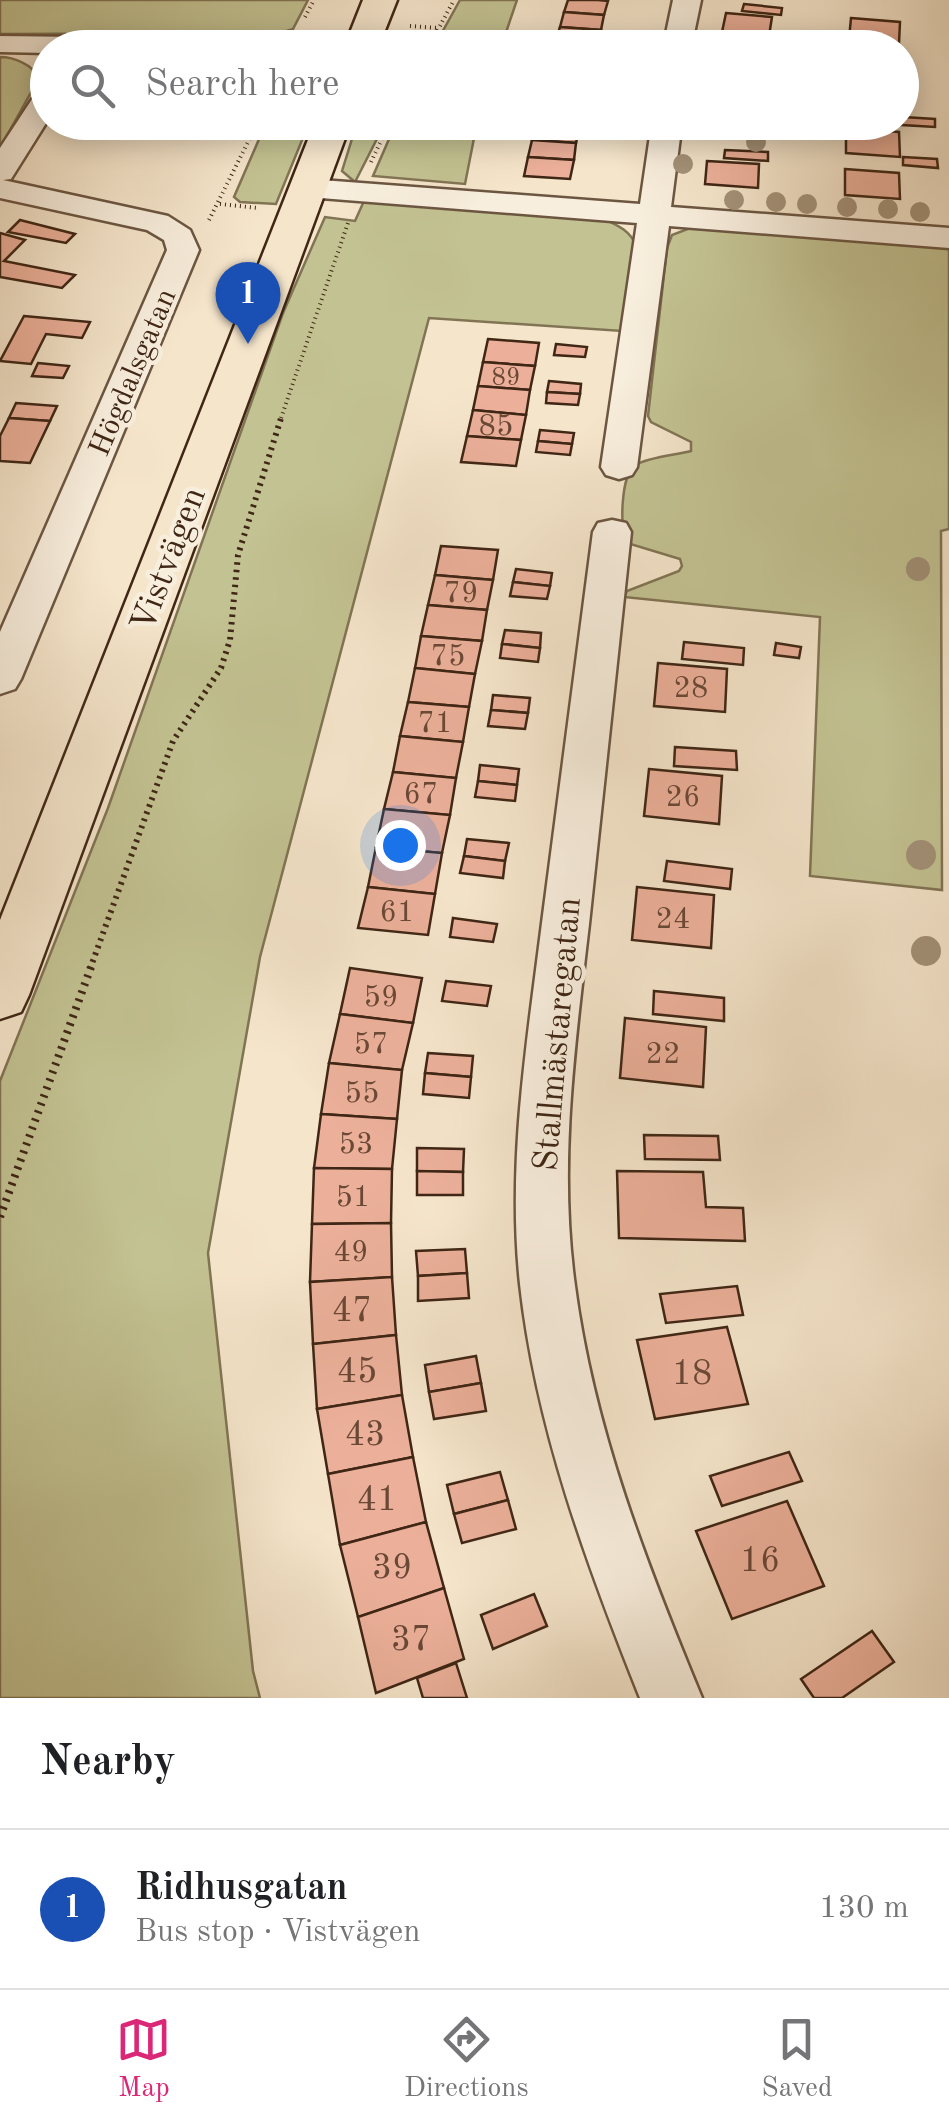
<!DOCTYPE html>
<html lang="en">
<head>
<meta charset="utf-8">
<style>
	body { margin:0; font-family:"Old Standard TT",serif; background:#f6f6f6; color:#202124 }
	.you { position:absolute; left:400px; top:845px; width:35px; height:35px; margin:-25px; border:8px solid #fff; border-radius:50%; background:#1a73e8; box-shadow:0 0 0 15px #1a73e833 }
	.badge { display:grid; place-items:center; width:65px; height:65px; border-radius:50%; background:#db2777; color:#fff; font-size:32px; font-weight:700 }
	.pin { position:absolute; translate:-50% -82px; filter:drop-shadow(0 2px 5px #0008) }
	.pin::after { content:''; position:absolute; top:52px; width:35px; height:30px; background:inherit; clip-path:polygon(0 0,100% 0,50% 100%) }
	.list { margin:0; padding:0; list-style:none }
	h2 { display:flex; justify-content:space-between; align-items:center; height:130px; margin:0; padding:0 40px; font-size:42px }
	h2 small { font-size:32px; font-weight:400; color:#757577 }
	.list li { display:grid; grid-template-columns:65px 1fr auto; gap:30px; align-items:center; box-sizing:border-box; height:160px; padding:0 40px; border-top:2px solid #e0e0e0 }
	.list b { display:block; font-size:38px; white-space:nowrap }
	.list p { margin:0; font-size:32px; white-space:nowrap; color:#757577 }
	.list em { font-size:32px; font-style:normal; color:#757577 }
	.icon { flex:none; width:55px; height:55px; fill:none; stroke:currentColor; stroke-width:2; stroke-linecap:round; stroke-linejoin:round }
	.map { position:relative; flex:none; width:949px; height:1698px; overflow:hidden }
	.search { position:absolute; background:#fff; box-shadow:0 5px 25px #0003; left:30px; right:30px; top:30px; height:110px; display:flex; align-items:center; gap:25px; box-sizing:border-box; padding:0 35px; border-radius:55px; color:#757577; font-size:38px }
	.sheet { height:290px; background:#fff }
	nav { display:flex; justify-content:space-around; align-items:center; box-sizing:border-box; height:140px; border-top:2px solid #e0e0e0; background:#fff; font-size:28px; color:#757577 }
	nav a { display:grid; justify-items:center; gap:5px }
	nav .on { color:#db2777 }
	.map>svg:first-child { display:block }
	.green { fill:#c3c292; stroke:#817454; stroke-width:2.5 }
	.building { fill:#ecb09a; stroke:#3f2615; stroke-width:2.5 }
	.lines { fill:none; stroke-linecap:round; stroke-linejoin:round }
	.minor-casing { stroke:#6c5642; stroke-width:5 }
	.major-casing { stroke:#3f2615; stroke-width:5 }
	.path-far2 { stroke:#3f2615; stroke-width:4; stroke-dasharray:1 4; stroke-linecap:butt }
	.path-far1 { stroke:#3f2615; stroke-width:6; stroke-dasharray:2.5 5; stroke-linecap:butt }
	.path { stroke:#3f2615; stroke-width:8; stroke-dasharray:2.5 6; stroke-linecap:butt }
	.minor { fill:#f8eedd; fill-rule:evenodd }
	.major { fill:#f5e5cb; fill-rule:evenodd }
	.tree { fill:#a39178 }
	.labels { text-anchor:middle; stroke-width:9; stroke-linejoin:round; paint-order:stroke }
	.far-number-label { font-size:25px; fill:#6a4836 }
	.far-street-label { font-size:30px; fill:#3f2615; stroke:#f8eedd }
	.number-label { font-size:30px; fill:#6a4836 }
	.street-label { font-size:35px; fill:#3f2615; stroke:#f8eedd }
	.near-number-label { font-size:35px; fill:#6a4836 }
</style>
</head>
<body>
<div class="map">
<svg width="949" height="1698" viewBox="0 0 949 1698">
	<rect width="100%" height="100%" fill="#f5e5cb"/>
	<filter id="stains"><feTurbulence type="fractalNoise" baseFrequency=".002" numOctaves="4"/><feColorMatrix values="0 0 0 0 .2 0 0 0 0 .09 0 0 0 0 .02 0 0 0 .5 -.17"/></filter>
	<radialGradient id="worn" r=".72"><stop offset=".6" stop-color="#630" stop-opacity="0"/><stop offset="1" stop-color="#630" stop-opacity=".3"/></radialGradient>
	<g class="green">
		<polygon points="0,0 308,0 293,29 280,33 0,34"/>
		<polygon points="460,0 517,0 501,47 434,47"/>
		<path d="M0,57C14,57 33,65 39,78L0,148Z"/>
		<polygon points="266,123 309,123 276,204 240,202 234,197"/>
		<polygon points="357,123 385,123 355,182 342,171"/>
		<polygon points="396,123 477,123 465,184 373,176"/>
		<path d="M364,201L604,219C617,225 631,231 636,246L622,331L429,318L260,957L208,1253L253,1671L260,1698H0V1081L108,808L283,313L325,217L355,221Z"/>
		<path d="M698,225L949,247V529L941,531L942,890L810,876L820,617L624,597L627,591L679,571L682,566L680,559L627,543C619,530 621,474 635,465C649,457 675,455 691,451V442L651,422L648,416L667,248L672,235Z"/>
	</g>
	<g class="building">
		<polygon points="568,0 598,0 608,1 604,15 564,12"/>
		<polygon points="744,4 782,8 781,15 742,11"/>
		<polygon points="564,12 604,15 601,30 560,27"/>
		<polygon points="726,13 772,17 769,36 722,32"/>
		<polygon points="851,18 900,22 899,43 849,39"/>
		<polygon points="560,27 601,30 597,45 555,42"/>
		<polygon points="903,117 935,119 935,127 902,125"/>
		<polygon points="535,122 580,125 576,143 532,140"/>
		<polygon points="711,122 762,122 762,133 711,130"/>
		<polygon points="846,128 899,132 900,157 846,153"/>
		<polygon points="532,140 576,143 574,160 528,157"/>
		<polygon points="725,150 768,152 768,161 724,158"/>
		<polygon points="528,157 574,160 570,179 524,176"/>
		<polygon points="903,157 937,159 938,168 903,165"/>
		<polygon points="707,161 759,164 758,188 705,184"/>
		<polygon points="845,169 899,173 900,199 845,195"/>
		<polygon points="20,220 75,234 66,243 8,232"/>
		<polygon points="0,233 25,240 4,261 75,275 62,288 0,277"/>
		<polygon points="24,316 90,322 82,338 46,334 31,364 0,361"/>
		<polygon points="488,339 539,343 535,366 483,362"/>
		<polygon points="556,344 587,347 585,357 554,355"/>
		<polygon points="483,362 535,366 530,390 478,386"/>
		<polygon points="38,363 69,366 63,378 32,376"/>
		<polygon points="549,381 581,384 580,394 547,392"/>
		<polygon points="478,386 530,390 526,415 473,410"/>
		<polygon points="547,392 580,394 578,405 546,403"/>
		<polygon points="16,403 57,406 50,421 9,418"/>
		<polygon points="473,410 526,415 521,440 467,436"/>
		<polygon points="9,418 50,421 30,463 0,461 0,436"/>
		<polygon points="540,430 574,433 572,444 538,441"/>
		<polygon points="467,436 521,440 516,466 461,462"/>
		<polygon points="538,441 572,444 570,455 536,452"/>
		<polygon points="441,546 498,550 493,580 435,575"/>
		<polygon points="516,569 552,573 550,586 513,582"/>
		<polygon points="435,575 493,580 487,610 428,605"/>
		<polygon points="513,582 550,586 547,599 510,596"/>
		<polygon points="428,605 487,610 482,641 421,636"/>
		<polygon points="505,630 541,633 540,648 502,644"/>
		<polygon points="421,636 482,641 475,674 415,668"/>
		<polygon points="684,642 744,648 743,665 682,659"/>
		<polygon points="776,643 801,647 799,658 774,655"/>
		<polygon points="502,644 540,648 538,662 500,658"/>
		<polygon points="658,663 727,669 725,712 654,706"/>
		<polygon points="415,668 475,674 469,707 408,702"/>
		<polygon points="493,695 530,698 528,713 491,710"/>
		<polygon points="408,702 469,707 463,742 400,736"/>
		<polygon points="491,710 528,713 525,729 488,726"/>
		<polygon points="400,736 463,742 456,778 393,772"/>
		<polygon points="675,747 736,751 737,770 674,766"/>
		<polygon points="480,765 519,769 517,785 478,781"/>
		<polygon points="649,769 722,776 719,824 644,816"/>
		<polygon points="393,772 456,778 450,815 384,809"/>
		<polygon points="478,781 517,785 515,801 475,797"/>
		<polygon points="384,809 450,815 442,853 376,847"/>
		<polygon points="467,839 509,843 505,861 464,856"/>
		<polygon points="376,847 442,853 435,894 368,887"/>
		<polygon points="464,856 505,861 503,878 460,873"/>
		<polygon points="667,861 732,869 730,889 664,881"/>
		<polygon points="368,887 435,894 428,935 358,928"/>
		<polygon points="637,887 714,895 711,948 632,940"/>
		<polygon points="453,918 497,924 493,942 450,937"/>
		<polygon points="350,968 422,978 413,1023 340,1014"/>
		<polygon points="446,981 491,986 487,1006 442,1001"/>
		<polygon points="654,991 724,998 724,1021 653,1014"/>
		<polygon points="340,1014 413,1023 402,1070 329,1063"/>
		<polygon points="625,1018 706,1027 703,1087 620,1078"/>
		<polygon points="428,1053 473,1056 471,1077 425,1073"/>
		<polygon points="329,1063 402,1070 397,1119 321,1114"/>
		<polygon points="425,1073 471,1077 469,1098 423,1094"/>
		<polygon points="321,1114 397,1119 392,1169 314,1168"/>
		<polygon points="644,1135 718,1136 720,1160 645,1159"/>
		<polygon points="417,1148 464,1149 463,1172 417,1171"/>
		<polygon points="314,1168 392,1169 391,1223 312,1224"/>
		<polygon points="417,1171 463,1172 463,1195 417,1195"/>
		<polygon points="617,1171 703,1172 706,1207 743,1208 745,1241 619,1238"/>
		<polygon points="391,1223 392,1277 310,1282 312,1224"/>
		<polygon points="465,1249 467,1273 418,1276 416,1251"/>
		<polygon points="467,1273 469,1298 418,1301 418,1276"/>
		<polygon points="392,1277 396,1335 313,1344 310,1282"/>
		<polygon points="737,1286 743,1315 666,1323 660,1294"/>
		<polygon points="727,1327 748,1404 655,1419 637,1340"/>
		<polygon points="396,1335 402,1395 317,1409 313,1344"/>
		<polygon points="476,1356 481,1383 429,1392 425,1365"/>
		<polygon points="481,1383 486,1411 434,1419 429,1392"/>
		<polygon points="402,1395 413,1457 328,1474 317,1409"/>
		<polygon points="789,1452 802,1481 722,1506 710,1476"/>
		<polygon points="413,1457 426,1522 340,1545 328,1474"/>
		<polygon points="500,1472 508,1500 454,1514 447,1485"/>
		<polygon points="508,1500 516,1529 462,1543 454,1514"/>
		<polygon points="787,1501 824,1586 732,1619 696,1531"/>
		<polygon points="426,1522 444,1588 358,1617 340,1545"/>
		<polygon points="444,1588 464,1659 376,1693 358,1617"/>
		<polygon points="534,1594 547,1626 493,1649 481,1615"/>
		<polygon points="872,1631 894,1662 842,1698 814,1698 801,1679"/>
		<polygon points="456,1663 467,1698 423,1698 417,1678"/>
	</g>
	<g class="lines">
		<g class="minor-casing">
			<g id="minor">
				<polygon points="673,0 701,0 691,48 663,48"/>
				<polygon points="0,36 312,40 326,48 48,48 48,53 0,52"/>
				<polygon points="48,87 48,120 11,179 3,180 168,216 190,230 199,250 21,679 15,689 0,694 0,632 167,250 164,240 147,230 0,198 0,148 38,90"/>
				<polygon points="652,122 682,122 671,207 949,228 949,248 669,226 637,467 632,475 619,479 606,475 601,467 637,223 308,197 297,195 292,188 297,181 308,179 640,204"/>
				<path d="M612,520L626,523L631,532C617,663 603,793 589,924C575,1045 558,1165 575,1286C594,1430 647,1565 702,1698H640C587,1565 536,1428 520,1284C507,1163 527,1043 542,923C559,792 576,662 593,532L598,523Z"/>
			</g>
		</g>
		<g class="major-casing">
			<g id="major">
				<polygon points="363,0 397,0 378,48 344,48"/>
				<polygon points="315,122 351,122 29,995 21,1012 0,1019 0,920"/>
			</g>
		</g>
		<g class="path-far2">
			<polyline points="305,17 314,0"/>
			<polyline points="410,26 438,28"/>
			<polyline points="428,48 454,0"/>
			<polyline points="371,162 390,122"/>
			<polyline points="220,204 258,208"/>
			<polyline points="209,220 258,122"/>
			<polyline points="281,418 349,220"/>
		</g>
		<polyline class="path-far1" points="90,969 173,741 221,668 230,640 238,555 282,415"/>
		<polyline class="path" points="0,1217 91,967"/>
		<use href="#minor" class="minor"/>
		<use href="#major" class="major"/>
	</g>
	<g class="tree">
		<circle cx="756" cy="142" r="10"/>
		<circle cx="683" cy="164" r="10"/>
		<circle cx="734" cy="200" r="10"/>
		<circle cx="776" cy="202" r="10"/>
		<circle cx="807" cy="204" r="10"/>
		<circle cx="847" cy="207" r="10"/>
		<circle cx="888" cy="209" r="10"/>
		<circle cx="920" cy="212" r="10"/>
		<circle cx="918" cy="569" r="12"/>
		<circle cx="921" cy="855" r="15"/>
		<circle cx="926" cy="951" r="15"/>
	</g>
	<g class="labels">
		<g class="far-number-label">
			<text x="506" y="385">89</text>
		</g>
		<g class="far-street-label">
			<text transform="translate(132 372) rotate(-67)" y="10">Högdalsgatan</text>
		</g>
		<g class="number-label">
			<text x="496" y="435">85</text>
			<text x="461" y="602">79</text>
			<text x="448" y="665">75</text>
			<text x="691" y="697">28</text>
			<text x="435" y="732">71</text>
			<text x="421" y="803">67</text>
			<text x="683" y="806">26</text>
			<text x="397" y="921">61</text>
			<text x="673" y="928">24</text>
			<text x="381" y="1006">59</text>
			<text x="371" y="1053">57</text>
			<text x="663" y="1063">22</text>
			<text x="362" y="1102">55</text>
			<text x="356" y="1153">53</text>
			<text x="353" y="1206">51</text>
			<text x="351" y="1261">49</text>
		</g>
		<g class="street-label">
			<text transform="translate(167 559) rotate(-69)" y="12">Vistvägen</text>
			<text transform="translate(556 1034) rotate(-85)" y="12">Stallmästaregatan</text>
		</g>
		<g class="near-number-label">
			<text x="352" y="1321">47</text>
			<text x="357" y="1382">45</text>
			<text x="692" y="1384">18</text>
			<text x="365" y="1445">43</text>
			<text x="377" y="1510">41</text>
			<text x="760" y="1571">16</text>
			<text x="392" y="1578">39</text>
			<text x="411" y="1650">37</text>
		</g>
	</g>
	<rect width="100%" height="100%" filter="url(#stains)"/>
	<rect width="100%" height="100%" fill="url(#worn)"/>
</svg>
<div class="you"></div>
<div class="pin badge" style="left:248px;top:344px;background:#1a4fb4">1</div>
<div class="search"><svg class="icon" aria-label="search" viewBox="0 0 24 24"><circle cx="10" cy="10" r="6"/><path d="M15 15l6 6"/></svg>Search here</div>
</div>
<section class="sheet">
<h2>Nearby<small></small></h2>
<ul class="list">
<li><span class="badge" style="background:#1a4fb4">1</span><div><b>Ridhusgatan</b><p>Bus stop · Vistvägen</p></div><em>130 m</em></li>
</ul>
</section>
<nav>
<a class="on"><svg class="icon" aria-label="map" viewBox="0 0 24 24"><path d="M3 6l6-2 6 2 6-2v14l-6 2-6-2-6 2zM9 4v14M15 6v14"/></svg>Map</a>
<a><svg class="icon" aria-label="directions" viewBox="0 0 24 24"><path d="M12 3l9 9-9 9-9-9zM9 14v-3h6M13 9l2 2-2 2"/></svg>Directions</a>
<a><svg class="icon" aria-label="saved" viewBox="0 0 24 24"><path d="M7 4h10v16l-5-4-5 4z"/></svg>Saved</a>
</nav>
</body>
</html>
